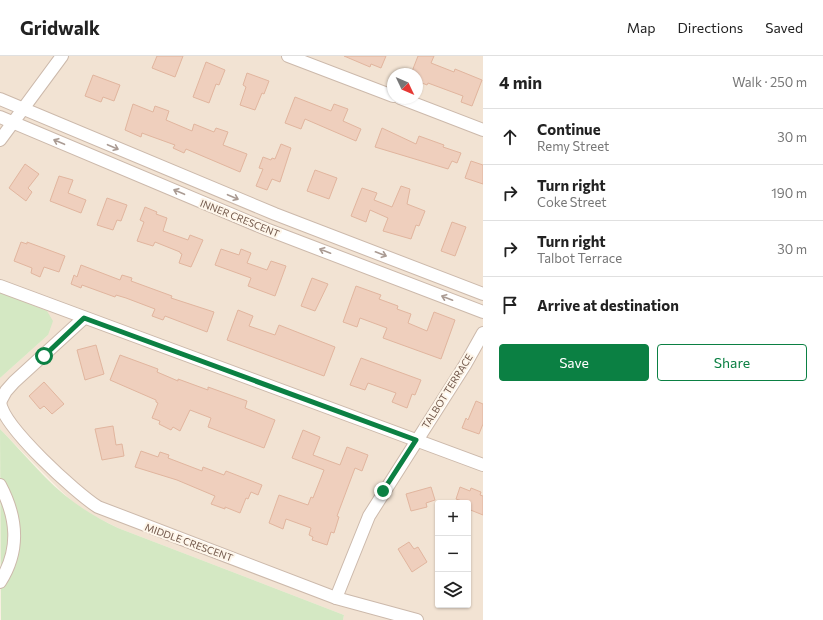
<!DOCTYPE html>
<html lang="en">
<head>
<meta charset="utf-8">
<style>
	body { margin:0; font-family:Commissioner,sans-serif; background:#f2f2f2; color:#222 }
	.controls { position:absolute; right:12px; bottom:12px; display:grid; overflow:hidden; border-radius:4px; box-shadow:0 1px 3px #0004 }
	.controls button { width:36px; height:36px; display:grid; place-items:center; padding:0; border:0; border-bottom:1px solid #e0e0e0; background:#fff; color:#222; font:20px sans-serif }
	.compass { position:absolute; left:387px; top:12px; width:36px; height:36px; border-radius:50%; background:#fff; box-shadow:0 1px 3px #0004; rotate:134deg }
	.stop { position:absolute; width:12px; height:12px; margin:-9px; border:3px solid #0b8043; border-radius:50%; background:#fff }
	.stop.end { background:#0b8043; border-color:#fff; box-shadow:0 1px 4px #0008 }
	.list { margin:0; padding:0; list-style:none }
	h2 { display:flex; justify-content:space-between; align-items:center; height:52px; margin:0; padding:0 16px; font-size:17px }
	h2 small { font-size:13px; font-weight:400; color:#767676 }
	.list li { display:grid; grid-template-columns:26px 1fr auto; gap:12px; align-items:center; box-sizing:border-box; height:56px; padding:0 16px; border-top:1px solid #e0e0e0 }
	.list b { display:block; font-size:15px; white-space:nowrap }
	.list p { margin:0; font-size:13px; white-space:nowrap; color:#767676 }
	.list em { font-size:13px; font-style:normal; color:#767676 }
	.actions { display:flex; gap:8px; padding:12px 16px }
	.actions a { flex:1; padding:9px 0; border:1px solid #0b8043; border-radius:4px; text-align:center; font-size:14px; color:#0b8043 }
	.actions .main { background:#0b8043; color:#fff }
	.icon { flex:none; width:22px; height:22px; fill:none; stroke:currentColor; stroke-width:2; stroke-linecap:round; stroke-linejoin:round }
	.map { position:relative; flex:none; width:483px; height:564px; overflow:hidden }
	header { display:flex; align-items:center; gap:24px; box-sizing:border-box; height:56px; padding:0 20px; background:#fff; border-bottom:1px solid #e0e0e0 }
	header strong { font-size:19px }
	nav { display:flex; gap:22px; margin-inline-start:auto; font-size:14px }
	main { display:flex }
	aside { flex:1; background:#fff }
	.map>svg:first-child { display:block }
	.residential { fill:#f2e3d3; fill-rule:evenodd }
	.green { fill:#d4e8c3 }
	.building { fill:#efcfbd; stroke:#e1b59e }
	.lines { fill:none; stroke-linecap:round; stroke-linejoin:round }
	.street-casing { stroke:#ccb9ab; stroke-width:14 }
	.street { stroke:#fff; stroke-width:12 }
	.oneway { stroke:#aa9b93 }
	.route { stroke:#0b8043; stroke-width:5 }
	.labels { text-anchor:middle; stroke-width:4; stroke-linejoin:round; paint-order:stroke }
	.street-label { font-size:10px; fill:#72584b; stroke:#fef6ea }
</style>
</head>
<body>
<header>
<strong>Gridwalk</strong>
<nav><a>Map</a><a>Directions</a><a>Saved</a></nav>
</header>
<main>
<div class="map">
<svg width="483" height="564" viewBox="0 0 483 564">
	<rect width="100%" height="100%" fill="#fbf1e4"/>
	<path class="residential" d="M0,0H483V564H343L344,559L118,472L96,461L74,447L58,432L0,373V322L48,279L0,236ZM393,18H417V42H393ZM438,447H468V549H438Z"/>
	<g class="green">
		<polygon points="0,236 47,255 53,265 48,279 0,322"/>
		<path d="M0,373C24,397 47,427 75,447C89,457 103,465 118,472L344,559L343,564H1Z"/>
	</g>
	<g class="building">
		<polygon points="157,0 183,0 175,21 152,12"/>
		<polygon points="344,0 386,0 381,12 371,8 370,11"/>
		<polygon points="418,0 434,0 431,7 454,16 455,13 482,24 472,50 461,46 463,40 428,27 427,29 417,25 417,18 411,18"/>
		<polygon points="206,6 225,14 219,29 216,28 209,47 193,41"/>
		<polygon points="247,17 269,25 264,38 262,37 255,54 240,49 246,31 243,29"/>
		<polygon points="93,19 120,29 114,45 103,41 101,46 85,40"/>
		<polygon points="295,41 331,55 334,48 348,53 343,65 361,73 356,85 305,63 301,73 285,67"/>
		<polygon points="133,48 153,56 155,50 169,55 166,64 192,75 194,68 214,76 216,72 228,76 223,89 247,98 240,116 186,93 184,97 173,92 175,89 150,80 142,77 141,81 125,74"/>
		<polygon points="382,72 416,88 419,80 444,89 443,91 461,97 457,107 452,105 448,113 375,91"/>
		<polygon points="281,88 291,92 280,126 272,123 267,134 256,130 263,113 259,112 263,101 271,104 272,102 275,103"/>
		<polygon points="471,105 483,109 483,128 465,122"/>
		<polygon points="25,108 39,118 28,132 32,136 26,145 9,132"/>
		<polygon points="315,114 337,122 329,143 307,135"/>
		<polygon points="59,120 73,124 68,137 86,144 81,157 50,145"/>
		<polygon points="401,130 410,133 407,148 425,155 419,170 416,169 411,183 383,175 388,162 370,154 366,166 351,160 362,132 377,137 374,144 392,151"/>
		<polygon points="107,142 127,149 121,165 117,164 113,174 97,169"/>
		<polygon points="145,151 157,156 156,158 167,162 163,175 188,184 190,179 203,184 191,211 179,207 182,198 180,197 180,196 155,186 153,190 137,185 144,166 140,164"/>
		<polygon points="452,166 466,171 455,200 441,195"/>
		<polygon points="21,186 27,188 27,186 65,200 59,216 44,211 40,221 31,217 32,212 14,205"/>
		<polygon points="221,193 239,199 241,193 251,197 247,207 267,214 271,205 286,210 275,240 248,230 251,222 215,209"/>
		<polygon points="81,209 120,224 122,219 132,222 131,225 172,240 171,242 214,256 207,276 165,260 163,264 152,260 155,253 126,242 116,239 115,241 82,229 81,232 71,228 74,219 77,221"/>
		<polygon points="312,222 328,228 315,255 301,250"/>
		<polygon points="356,230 381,239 379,243 398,250 397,253 411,258 408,267 427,275 434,256 455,264 441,303 383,282 387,272 360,262 357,271 343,266"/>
		<polygon points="238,254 253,260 249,270 275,279 279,269 335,291 324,320 227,284"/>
		<polygon points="96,289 104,318 85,324 77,294"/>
		<polygon points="120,299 158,313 157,316 178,325 178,323 208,334 208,331 247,345 245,352 275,364 264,392 208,371 211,362 190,354 180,375 173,371 171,374 159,368 160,365 152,362 158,347 156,346 156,344 110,324"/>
		<polygon points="361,302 421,324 415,339 412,338 407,352 392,346 396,337 368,327 365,334 350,329"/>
		<polygon points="44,326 64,348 52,358 44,350 40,353 29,340"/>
		<polygon points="476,345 483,348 483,368 479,378 462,372 466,362 468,364"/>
		<polygon points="113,370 116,389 122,388 124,400 102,404 95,373"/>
		<polygon points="303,374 320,381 313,399 340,409 347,391 368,399 362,415 355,412 337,460 339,461 334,477 331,476 327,489 312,484 313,481 309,479 311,472 286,463 283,473 269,467 279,439 308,449 311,441 313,442 324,414 292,402"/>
		<polygon points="141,395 158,401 160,396 169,399 168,402 202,415 203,411 224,419 226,415 262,429 258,439 251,436 248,443 246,442 240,457 225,451 225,453 211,448 215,440 177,424 135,411"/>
		<polygon points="431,431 435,444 426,447 427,451 411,455 406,438"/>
		<polygon points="460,431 470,435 471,432 481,436 480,439 483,440 483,459 468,453 468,447 456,443"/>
		<polygon points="409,486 414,493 418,491 427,506 412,516 398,493"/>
	</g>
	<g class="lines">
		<g class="street-casing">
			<g id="street">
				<polyline points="288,0 393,40"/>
				<polyline points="400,42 483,74"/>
				<polyline points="0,43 275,158 483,238"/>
				<polyline points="0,61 266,173 483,256"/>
				<polyline points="0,84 62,0"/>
				<polyline points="0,230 483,409"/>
				<path d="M0,346C3,371 76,437 98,451L336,542L417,564"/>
				<polyline points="0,346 6,335 14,326 84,262"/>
				<path d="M0,429C17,461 21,493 0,526"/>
				<polyline points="336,542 369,460 465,309 483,277"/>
			</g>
		</g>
		<use href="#street" class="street"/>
	</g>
	<defs><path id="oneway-shaft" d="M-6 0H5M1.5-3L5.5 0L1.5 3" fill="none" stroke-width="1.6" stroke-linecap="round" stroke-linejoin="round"/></defs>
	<g class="oneway">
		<use href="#oneway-shaft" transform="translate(59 86) rotate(-157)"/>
		<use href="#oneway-shaft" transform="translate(113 91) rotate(23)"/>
		<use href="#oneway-shaft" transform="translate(179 136) rotate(-157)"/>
		<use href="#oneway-shaft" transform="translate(233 141) rotate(23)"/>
		<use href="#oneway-shaft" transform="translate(325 195) rotate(-159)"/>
		<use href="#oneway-shaft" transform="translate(381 198) rotate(21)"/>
		<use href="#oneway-shaft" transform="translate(447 242) rotate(-159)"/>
	</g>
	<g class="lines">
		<polyline class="route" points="44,300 84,262 416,384 383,435"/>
	</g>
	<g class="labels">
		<g class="street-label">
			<text transform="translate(240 162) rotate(22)" y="4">INNER CRESCENT</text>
			<text transform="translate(447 335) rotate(-58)" y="4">TALBOT TERRACE</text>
			<text transform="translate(189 486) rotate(20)" y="4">MIDDLE CRESCENT</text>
		</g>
	</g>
</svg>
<div class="controls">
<button>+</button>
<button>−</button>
<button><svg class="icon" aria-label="layers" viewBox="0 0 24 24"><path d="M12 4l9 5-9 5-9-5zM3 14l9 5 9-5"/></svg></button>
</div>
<svg class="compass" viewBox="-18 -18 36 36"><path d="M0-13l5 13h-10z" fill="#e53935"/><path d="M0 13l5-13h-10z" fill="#767676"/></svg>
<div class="stop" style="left:44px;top:300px"></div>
<div class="stop end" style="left:383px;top:435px"></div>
</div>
<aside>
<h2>4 min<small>Walk · 250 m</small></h2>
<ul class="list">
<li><svg class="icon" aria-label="ahead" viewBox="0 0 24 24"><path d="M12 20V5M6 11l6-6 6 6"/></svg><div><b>Continue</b><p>Remy Street</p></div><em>30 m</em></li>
<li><svg class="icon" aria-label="right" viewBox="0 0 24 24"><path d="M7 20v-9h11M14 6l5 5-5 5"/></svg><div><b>Turn right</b><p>Coke Street</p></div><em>190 m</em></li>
<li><svg class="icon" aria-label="right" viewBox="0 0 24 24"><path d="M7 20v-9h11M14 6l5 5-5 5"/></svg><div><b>Turn right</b><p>Talbot Terrace</p></div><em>30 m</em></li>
<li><svg class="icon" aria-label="arrive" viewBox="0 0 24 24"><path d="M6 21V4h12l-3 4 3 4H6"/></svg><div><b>Arrive at destination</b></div></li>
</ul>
<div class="actions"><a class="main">Save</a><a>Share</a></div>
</aside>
</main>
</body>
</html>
